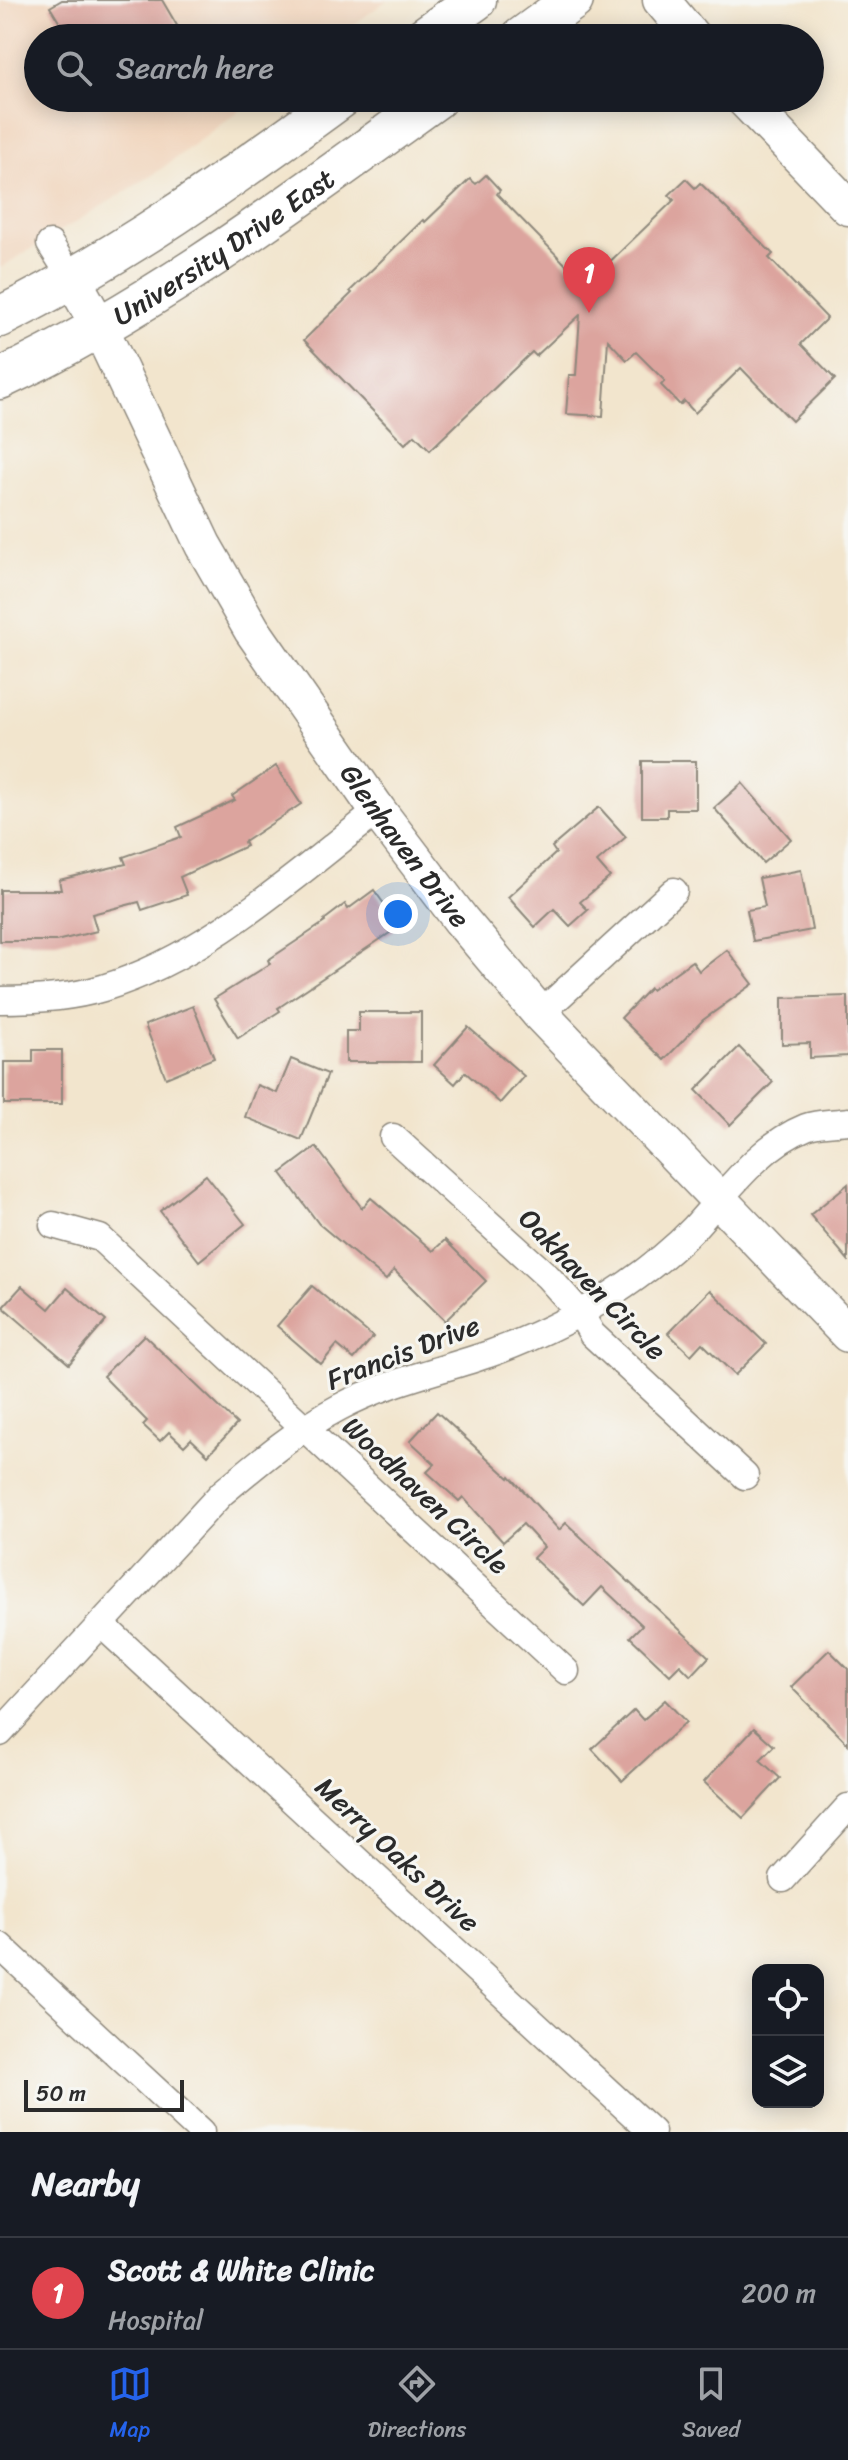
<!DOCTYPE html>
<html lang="en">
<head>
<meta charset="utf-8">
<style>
	body { margin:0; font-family:Sriracha,sans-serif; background:#20242c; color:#f1f3f6 }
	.controls { position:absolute; right:24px; bottom:24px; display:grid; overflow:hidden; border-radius:16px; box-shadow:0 4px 20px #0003 }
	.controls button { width:72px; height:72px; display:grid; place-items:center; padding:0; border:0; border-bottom:2px solid #363941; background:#171b24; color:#f1f3f6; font:40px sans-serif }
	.scale { position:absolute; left:24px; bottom:20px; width:160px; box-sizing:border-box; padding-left:8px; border:4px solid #2b2b2b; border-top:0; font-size:22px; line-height:28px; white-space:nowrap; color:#2b2b2b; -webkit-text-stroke:6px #f6f6f2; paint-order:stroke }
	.you { position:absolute; left:398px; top:914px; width:28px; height:28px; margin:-20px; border:6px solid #fff; border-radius:50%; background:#1a73e8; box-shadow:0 0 0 12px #1a73e833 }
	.badge { display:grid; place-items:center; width:52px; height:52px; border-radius:50%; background:#2563eb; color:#fff; font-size:26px; font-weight:700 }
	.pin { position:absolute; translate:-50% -66px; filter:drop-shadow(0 2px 4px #0008) }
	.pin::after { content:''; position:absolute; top:42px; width:28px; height:24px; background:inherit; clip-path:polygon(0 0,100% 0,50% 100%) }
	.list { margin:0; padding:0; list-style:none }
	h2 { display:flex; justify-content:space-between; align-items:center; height:104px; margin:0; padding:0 32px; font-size:34px }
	h2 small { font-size:26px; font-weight:400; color:#9ea1a6 }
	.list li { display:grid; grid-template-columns:52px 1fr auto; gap:24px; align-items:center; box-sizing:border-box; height:112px; padding:0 32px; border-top:2px solid #363941 }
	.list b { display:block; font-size:30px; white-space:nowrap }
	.list p { margin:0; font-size:26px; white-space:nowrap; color:#9ea1a6 }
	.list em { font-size:26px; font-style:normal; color:#9ea1a6 }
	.icon { flex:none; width:44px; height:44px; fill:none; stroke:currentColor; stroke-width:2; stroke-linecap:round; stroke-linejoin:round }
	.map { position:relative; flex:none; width:848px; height:2132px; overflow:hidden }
	.search { position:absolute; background:#171b24; box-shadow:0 4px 20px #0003; left:24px; right:24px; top:24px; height:88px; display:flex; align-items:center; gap:20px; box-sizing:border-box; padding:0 28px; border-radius:44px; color:#9ea1a6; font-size:30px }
	.sheet { height:216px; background:#171b24 }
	nav { display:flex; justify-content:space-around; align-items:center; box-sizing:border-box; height:112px; border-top:2px solid #363941; background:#171b24; font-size:22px; color:#9ea1a6 }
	nav a { display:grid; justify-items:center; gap:4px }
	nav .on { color:#2563eb }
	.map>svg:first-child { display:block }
	.built { fill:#f1d5bd }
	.building { fill:#dca49e }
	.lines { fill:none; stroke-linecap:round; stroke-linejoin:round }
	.street-casing { stroke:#8e887c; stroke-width:29 }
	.secondary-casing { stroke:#8e887c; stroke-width:39 }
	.primary-casing { stroke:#8e887c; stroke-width:43 }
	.street { stroke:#fff; stroke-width:26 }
	.secondary { stroke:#fff; stroke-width:36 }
	.primary { stroke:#fff; stroke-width:40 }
	.labels { text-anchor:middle; stroke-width:6; stroke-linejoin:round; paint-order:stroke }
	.street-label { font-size:28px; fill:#2b2b2b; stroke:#f6f6f2 }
</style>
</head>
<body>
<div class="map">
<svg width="848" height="2132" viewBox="0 0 848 2132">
	<rect width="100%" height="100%" fill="#f6f6f2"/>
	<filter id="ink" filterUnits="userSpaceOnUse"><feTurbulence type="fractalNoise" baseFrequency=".0125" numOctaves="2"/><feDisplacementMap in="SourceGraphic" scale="16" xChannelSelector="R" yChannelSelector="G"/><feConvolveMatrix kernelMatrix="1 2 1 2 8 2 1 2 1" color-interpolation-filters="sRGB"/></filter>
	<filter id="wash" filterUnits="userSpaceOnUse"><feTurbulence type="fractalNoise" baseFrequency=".006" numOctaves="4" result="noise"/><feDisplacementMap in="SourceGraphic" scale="32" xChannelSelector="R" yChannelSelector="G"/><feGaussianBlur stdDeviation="1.8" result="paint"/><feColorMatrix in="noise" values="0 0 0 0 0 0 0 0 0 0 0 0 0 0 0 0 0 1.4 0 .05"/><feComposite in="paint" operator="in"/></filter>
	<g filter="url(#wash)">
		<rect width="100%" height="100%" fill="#f2e5cd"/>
		<polygon class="built" points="0,0 387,0 336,38 38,38 38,98 256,98 154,174 0,268"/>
		<g id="blocks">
			<g class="building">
				<polygon points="62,0 162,0 179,29 163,38 69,38 50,7"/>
				<polygon points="486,175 500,190 497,194 574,273 597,274 674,200 669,195 686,179 695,188 700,183 773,254 769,258 827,318 801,344 835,379 792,421 741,368 695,413 684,401 680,405 661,385 665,381 636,352 627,360 608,340 603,416 566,414 569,375 576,375 580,315 536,356 532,352 430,450 415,435 405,444 304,340 352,293 350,291 423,220 425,222 470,179 476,184"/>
				<polygon points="642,761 696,761 696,809 667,809 667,817 642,817"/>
				<polygon points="276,766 301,804 244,842 246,846 180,877 187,895 142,910 139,902 92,914 97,931 56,941 0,941 0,890 61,890 59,880 126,864 123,857 181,837 177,827 235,800 232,796"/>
				<polygon points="742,783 791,839 763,863 714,808"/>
				<polygon points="599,807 626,837 597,862 610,877 580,902 588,910 570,926 554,909 535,927 508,897 556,853 552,847"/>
				<polygon points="801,870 812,930 753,941 747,910 765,907 759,878"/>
				<polygon points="374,890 400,926 278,1008 280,1011 238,1038 214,999 270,964 268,960 325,922 324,920 345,904 348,909"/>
				<polygon points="727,950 753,984 703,1020 664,1060 621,1018 650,988 651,990 692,961 699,971"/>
				<polygon points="848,996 848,1056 810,1058 810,1043 782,1044 782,998"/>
				<polygon points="193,1006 214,1058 166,1078 145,1025"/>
				<polygon points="359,1012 421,1012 421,1062 346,1062 346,1031 359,1031"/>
				<polygon points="468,1027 524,1076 500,1103 465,1072 455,1084 434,1065"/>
				<polygon points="739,1047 773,1082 730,1125 696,1090"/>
				<polygon points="33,1050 62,1050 62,1104 4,1104 4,1062 33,1062"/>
				<polygon points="291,1059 328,1074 301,1140 245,1117 257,1085 277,1093"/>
				<polygon points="316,1147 362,1208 371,1198 433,1251 445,1240 486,1281 445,1321 394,1270 386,1280 319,1224 281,1173"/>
				<polygon points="206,1175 245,1224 199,1261 160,1211"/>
				<polygon points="848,1184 848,1260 810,1215"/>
				<polygon points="22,1286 49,1309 67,1288 106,1321 69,1364 3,1307"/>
				<polygon points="312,1286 373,1337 354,1359 337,1345 321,1364 277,1326"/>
				<polygon points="710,1290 766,1344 735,1375 702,1343 691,1355 668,1333"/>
				<polygon points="144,1335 237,1424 208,1455 191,1439 184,1446 169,1432 160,1441 143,1425 147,1421 103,1376"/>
				<polygon points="437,1412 509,1478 510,1476 559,1530 566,1523 709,1657 691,1676 680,1665 670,1675 630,1637 642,1625 602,1587 584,1606 533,1558 544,1547 523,1524 503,1542 463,1497 459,1501 427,1472 435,1464 410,1441"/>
				<polygon points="829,1650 848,1669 848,1744 791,1687"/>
				<polygon points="665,1700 686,1722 622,1781 592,1749 634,1710 643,1720"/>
				<polygon points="754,1728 774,1746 760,1760 780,1778 743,1818 704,1782"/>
			</g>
		</g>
	</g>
	<g filter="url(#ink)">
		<use href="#blocks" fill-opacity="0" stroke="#8e887c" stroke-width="2"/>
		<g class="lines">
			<g class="street-casing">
				<g id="street">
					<polyline points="50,244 73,280"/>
					<path d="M0,1000C34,1000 70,998 103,988C208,956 292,877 378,811"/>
					<polyline points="540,1014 674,891"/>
					<polyline points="393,1137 548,1277 580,1313 592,1334 745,1476"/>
					<polyline points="53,1225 100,1238 566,1671"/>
					<polyline points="101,1624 652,2132"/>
					<path d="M0,1733L222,1493C259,1462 298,1429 340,1407C387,1382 439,1371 489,1354C536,1337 583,1314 624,1286C649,1269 674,1249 694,1228C728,1191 759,1146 806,1127C818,1122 835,1123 848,1121"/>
					<polyline points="783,1879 848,1807"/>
					<polyline points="0,1946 201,2132"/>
				</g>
			</g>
			<g class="secondary-casing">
				<g id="secondary">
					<polyline points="661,0 693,38"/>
					<polyline points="743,98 848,207"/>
					<path id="s1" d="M73,280L100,328L203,545L252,630L378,811L461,920L540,1014L848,1334"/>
				</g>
			</g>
			<g class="primary-casing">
				<g id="primary">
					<polyline points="423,38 476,0"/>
					<polyline points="521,38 573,0"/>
					<path d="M0,317C121,257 232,178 341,98"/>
					<path id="s2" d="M0,379C157,305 297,199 437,98"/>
				</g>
			</g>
			<use href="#street" class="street"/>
			<use href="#secondary" class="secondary"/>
			<use href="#primary" class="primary"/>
		</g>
	</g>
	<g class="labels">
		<g class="street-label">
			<text dy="10" stroke="none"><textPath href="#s2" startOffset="260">University Drive East</textPath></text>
			<text dy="10" stroke="none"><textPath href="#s1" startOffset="658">Glenhaven Drive</textPath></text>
			<text transform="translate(593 1284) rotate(46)" y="10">Oakhaven Circle</text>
			<text transform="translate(403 1352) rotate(-21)" y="10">Francis Drive</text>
			<text transform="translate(426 1495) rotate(43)" y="10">Woodhaven Circle</text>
			<text transform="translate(398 1854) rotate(43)" y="10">Merry Oaks Drive</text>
		</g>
	</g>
</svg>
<div class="controls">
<button><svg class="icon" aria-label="locate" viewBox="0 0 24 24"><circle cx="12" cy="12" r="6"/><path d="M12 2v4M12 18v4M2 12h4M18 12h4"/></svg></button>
<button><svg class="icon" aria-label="layers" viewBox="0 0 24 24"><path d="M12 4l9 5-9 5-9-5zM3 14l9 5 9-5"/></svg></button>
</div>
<div class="scale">50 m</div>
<div class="you"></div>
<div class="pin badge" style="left:589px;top:313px;background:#e0444e">1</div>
<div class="search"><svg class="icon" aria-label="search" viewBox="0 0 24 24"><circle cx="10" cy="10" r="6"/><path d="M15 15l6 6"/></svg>Search here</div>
</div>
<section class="sheet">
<h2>Nearby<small></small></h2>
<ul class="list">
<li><span class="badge" style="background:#e0444e">1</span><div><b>Scott &amp; White Clinic</b><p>Hospital</p></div><em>200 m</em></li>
</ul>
</section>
<nav>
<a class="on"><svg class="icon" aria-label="map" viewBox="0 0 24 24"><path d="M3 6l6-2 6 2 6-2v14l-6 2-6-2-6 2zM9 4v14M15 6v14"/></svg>Map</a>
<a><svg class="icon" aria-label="directions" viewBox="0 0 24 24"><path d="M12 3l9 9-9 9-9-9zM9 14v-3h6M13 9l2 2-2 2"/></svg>Directions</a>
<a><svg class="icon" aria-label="saved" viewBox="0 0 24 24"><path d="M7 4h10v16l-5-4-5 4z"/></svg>Saved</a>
</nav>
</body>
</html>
